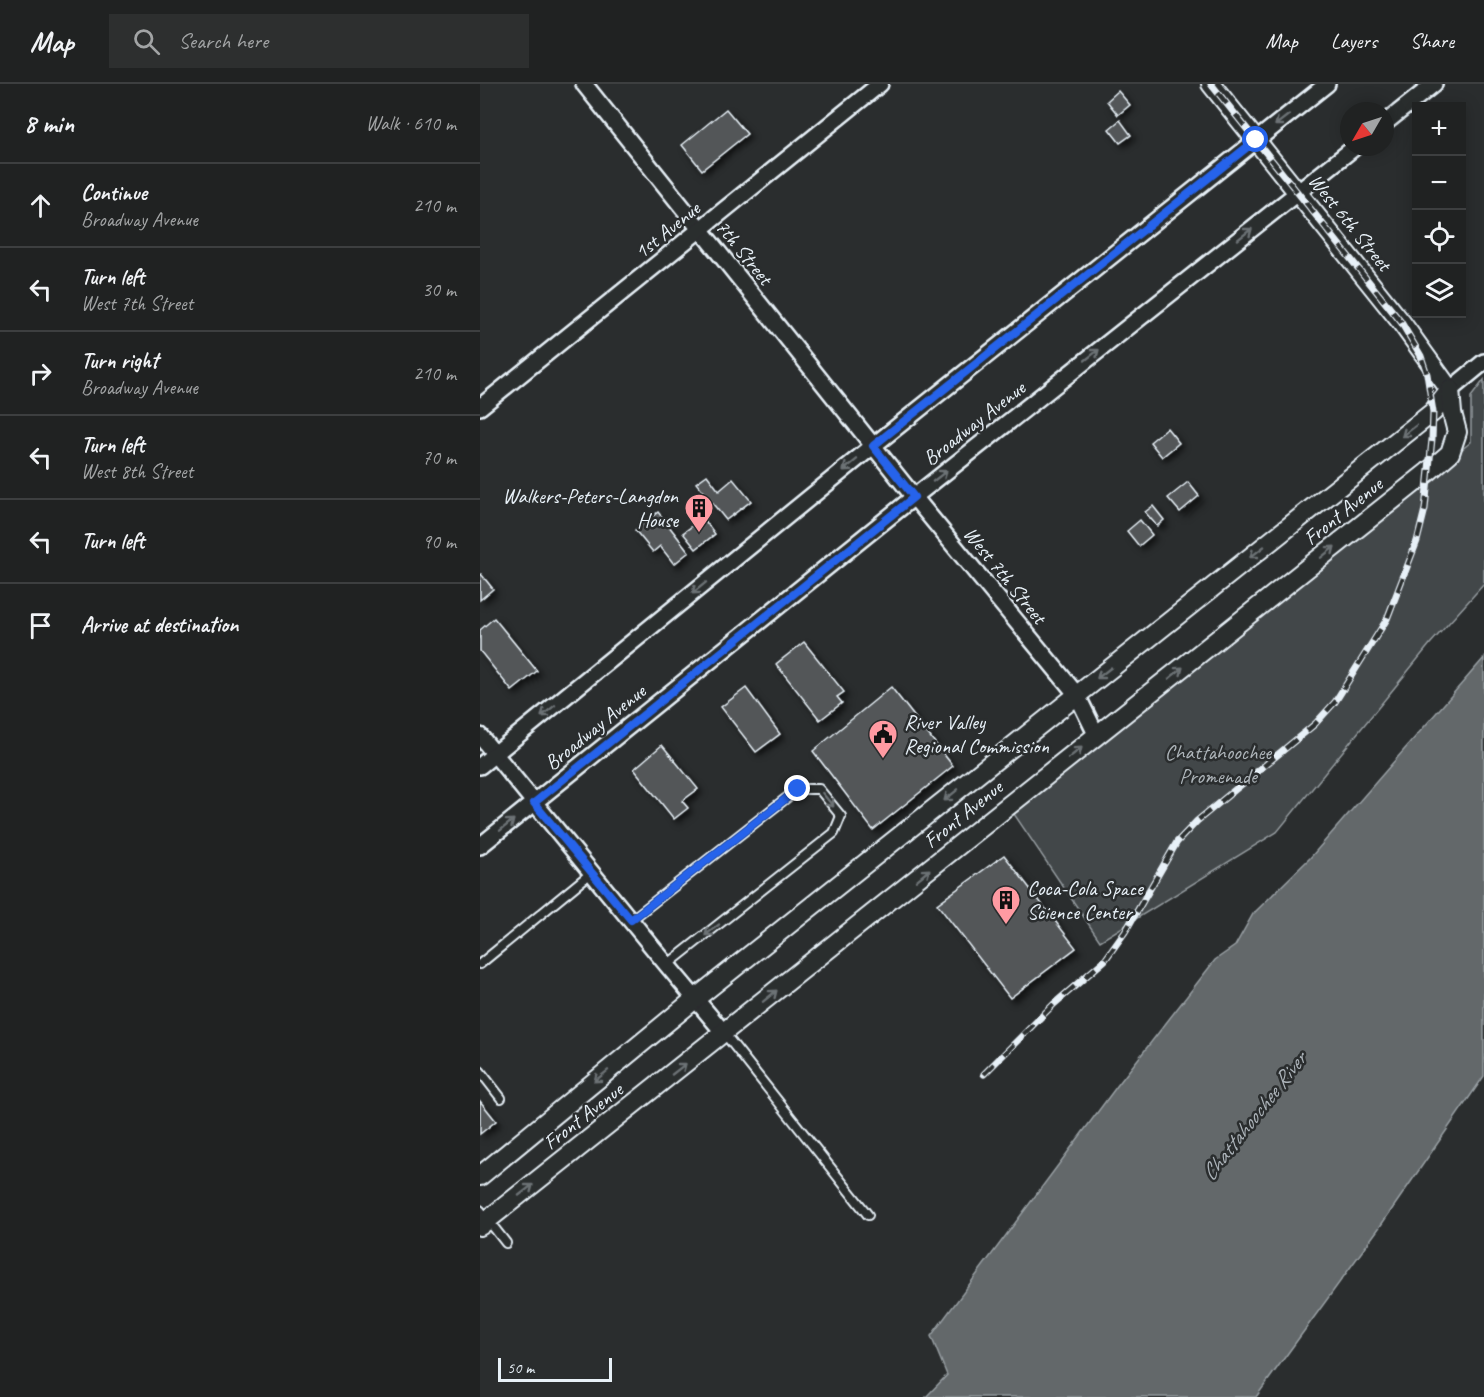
<!DOCTYPE html>
<html lang="en">
<head>
<meta charset="utf-8">
<style>
	body { margin:0; font-family:Caveat,sans-serif; background:#2d2f2f; color:#f1f3f6 }
	.controls { position:absolute; right:18px; top:18px; display:grid; overflow:hidden; border-radius:0px; box-shadow:0 3px 15px #0003 }
	.controls button { width:54px; height:54px; display:grid; place-items:center; padding:0; border:0; border-bottom:2px solid #3d3f40; background:#202222; color:#f1f3f6; font:30px sans-serif }
	.compass { position:absolute; left:860px; top:18px; width:54px; height:54px; border-radius:50%; background:#202222; box-shadow:0 3px 15px #0003; rotate:231deg }
	.scale { position:absolute; left:18px; bottom:15px; width:114px; box-sizing:border-box; padding-left:6px; border:3px solid #e8f1f8; border-top:0; font-size:16px; line-height:21px; white-space:nowrap; color:#e8f1f8; -webkit-text-stroke:4px #2a2d2e; paint-order:stroke }
	.stop { position:absolute; width:18px; height:18px; margin:-14px; border:4px solid #2563eb; border-radius:50%; background:#fff }
	.stop.end { background:#2563eb; border-color:#fff; box-shadow:0 2px 6px #0008 }
	.list { margin:0; padding:0; list-style:none }
	h2 { display:flex; justify-content:space-between; align-items:center; height:78px; margin:0; padding:0 24px; font-size:26px }
	h2 small { font-size:20px; font-weight:400; color:#a2a4a5 }
	.list li { display:grid; grid-template-columns:39px 1fr auto; gap:18px; align-items:center; box-sizing:border-box; height:84px; padding:0 24px; border-top:2px solid #3d3f40 }
	.list b { display:block; font-size:22px; white-space:nowrap }
	.list p { margin:0; font-size:20px; white-space:nowrap; color:#a2a4a5 }
	.list em { font-size:20px; font-style:normal; color:#a2a4a5 }
	.icon { flex:none; width:33px; height:33px; fill:none; stroke:currentColor; stroke-width:2; stroke-linecap:round; stroke-linejoin:round }
	.map { position:relative; flex:none; width:1004px; height:1313px; overflow:hidden }
	header { display:flex; align-items:center; gap:36px; box-sizing:border-box; height:84px; padding:0 30px; background:#202222; border-bottom:2px solid #3d3f40 }
	header strong { font-size:28px }
	nav { display:flex; gap:33px; margin-inline-start:auto; font-size:21px }
	.search { width:420px; height:54px; background:#2d2f2f; display:flex; align-items:center; gap:15px; box-sizing:border-box; padding:0 21px; border-radius:0px; color:#a2a4a5; font-size:22px }
	main { display:flex }
	aside { flex:1; background:#202222 }
	.map>svg:first-child { display:block }
	.green { fill:#424648; stroke:#959ca0; stroke-width:1.5 }
	.water { fill:#63686b; stroke:#989fa3; stroke-width:1.5 }
	.building { fill:#535759; stroke:#e8f1f8; stroke-width:1.5; filter:url(#shadow) }
	.lines { fill:none; stroke-linecap:round; stroke-linejoin:round }
	.service-casing { stroke:#e8f1f8; stroke-width:12 }
	.minor-casing { stroke:#e8f1f8; stroke-width:20 }
	.tertiary-casing { stroke:#e8f1f8; stroke-width:22 }
	.service { stroke:#2a2d2e; stroke-width:8 }
	.minor { stroke:#2a2d2e; stroke-width:15 }
	.tertiary { stroke:#2a2d2e; stroke-width:18 }
	.rail-casing { stroke:#e8f1f8; stroke-width:7 }
	.rail { stroke:#2a2d2e; stroke-width:4.5; stroke-dasharray:14; stroke-linecap:butt }
	.oneway { stroke:#6c7275 }
	.route { stroke:#2563eb; stroke-width:8 }
	.labels { text-anchor:middle; stroke-width:5; stroke-linejoin:round; paint-order:stroke }
	.street-label { font-size:21px; fill:#e8f1f8; stroke:#2a2d2e }
	.poi-label { font-size:21px; fill:#e8f1f8; stroke:#2a2d2e; text-anchor:start }
	.park-label { font-size:21px; fill:#aeb5ba; stroke:#2a2d2e }
	.water-label { font-size:22px; font-style:italic; fill:#acb3b9; stroke:#2a2d2e }
</style>
</head>
<body>
<header>
<strong>Map</strong>
<div class="search"><svg class="icon" aria-label="search" viewBox="0 0 24 24"><circle cx="10" cy="10" r="6"/><path d="M15 15l6 6"/></svg>Search here</div>
<nav><a>Map</a><a>Layers</a><a>Share</a></nav>
</header>
<main>
<aside>
<h2>8 min<small>Walk · 610 m</small></h2>
<ul class="list">
<li><svg class="icon" aria-label="ahead" viewBox="0 0 24 24"><path d="M12 20V5M6 11l6-6 6 6"/></svg><div><b>Continue</b><p>Broadway Avenue</p></div><em>210 m</em></li>
<li><svg class="icon" aria-label="left" viewBox="0 0 24 24"><path d="M17 20v-9H6M10 6l-5 5 5 5"/></svg><div><b>Turn left</b><p>West 7th Street</p></div><em>30 m</em></li>
<li><svg class="icon" aria-label="right" viewBox="0 0 24 24"><path d="M7 20v-9h11M14 6l5 5-5 5"/></svg><div><b>Turn right</b><p>Broadway Avenue</p></div><em>210 m</em></li>
<li><svg class="icon" aria-label="left" viewBox="0 0 24 24"><path d="M17 20v-9H6M10 6l-5 5 5 5"/></svg><div><b>Turn left</b><p>West 8th Street</p></div><em>70 m</em></li>
<li><svg class="icon" aria-label="left" viewBox="0 0 24 24"><path d="M17 20v-9H6M10 6l-5 5 5 5"/></svg><div><b>Turn left</b></div><em>90 m</em></li>
<li><svg class="icon" aria-label="arrive" viewBox="0 0 24 24"><path d="M6 21V4h12l-3 4 3 4H6"/></svg><div><b>Arrive at destination</b></div></li>
</ul>
</aside>
<div class="map">
<svg width="1004" height="1313" viewBox="0 0 1004 1313">
	<defs>
		<filter id="shadow"><feDropShadow dx="4" dy="4" stdDeviation="3" flood-color="#0009"/></filter>
	</defs>
	<rect width="100%" height="100%" fill="#2a2d2e"/>
	<filter id="ink" filterUnits="userSpaceOnUse"><feTurbulence type="fractalNoise" baseFrequency=".0167" numOctaves="2"/><feDisplacementMap in="SourceGraphic" scale="12" xChannelSelector="R" yChannelSelector="G"/><feConvolveMatrix kernelMatrix="1 2 1 2 8 2 1 2 1" color-interpolation-filters="sRGB"/></filter>
	<g filter="url(#ink)">
		<polygon class="green" points="1004,296 1004,500 950,560 797,748 620,857 534,730 991,358 991,313"/>
		<polygon class="water" points="1004,574 1004,992 899,1144 776,1313 446,1313 467,1291 451,1252 637,1002 735,876 755,862 773,830 830,774"/>
		<g class="building">
			<polygon points="638,7 650,21 638,31 627,17"/>
			<polygon points="246,25 267,50 222,86 202,61"/>
			<polygon points="640,36 651,51 640,59 629,45"/>
			<polygon points="687,344 699,359 682,373 670,358"/>
			<polygon points="227,391 239,407 253,395 271,417 246,436 216,399"/>
			<polygon points="708,398 719,412 700,428 688,414"/>
			<polygon points="673,422 684,436 677,442 665,428"/>
			<polygon points="178,428 209,468 194,480 180,462 173,468 155,446"/>
			<polygon points="223,434 235,450 216,465 203,449"/>
			<polygon points="660,436 672,451 659,462 647,447"/>
			<polygon points="1,490 13,505 0,516 0,491"/>
			<polygon points="14,534 57,587 32,607 0,567 0,546"/>
			<polygon points="324,558 364,608 357,613 362,619 340,636 296,580"/>
			<polygon points="411,603 473,682 393,746 333,667"/>
			<polygon points="266,604 300,650 276,668 241,623"/>
			<polygon points="182,661 218,705 202,717 208,724 194,735 154,685"/>
			<polygon points="524,771 596,864 530,914 457,820"/>
			<polygon points="0,1017 16,1037 0,1050"/>
		</g>
		<g class="lines">
			<g class="service-casing">
				<g id="service">
					<polyline points="151,836 318,705 339,705 361,732 354,749 187,881"/>
					<polyline points="0,880 111,789"/>
					<polyline points="244,949 388,1131"/>
					<polyline points="0,987 21,1014"/>
					<polyline points="0,1126 26,1159"/>
				</g>
			</g>
			<g class="minor-casing">
				<g id="minor">
					<polyline points="104,0 434,413 597,611 617,652"/>
					<polyline points="905,39 954,0"/>
					<polyline points="970,306 1004,278"/>
					<polyline points="0,323 400,0"/>
					<polyline points="0,652 187,881 244,949"/>
					<polyline points="0,682 393,362 847,0"/>
					<polyline points="0,762 434,413 875,63"/>
				</g>
			</g>
			<g class="tertiary-casing">
				<g id="tertiary">
					<polyline points="731,0 921,238 970,306"/>
					<polyline points="0,1092 215,915 953,328 970,306"/>
					<polyline points="0,1142 948,388 970,369 977,348 972,329 970,306"/>
				</g>
			</g>
			<use href="#service" class="service"/>
			<use href="#minor" class="minor"/>
			<use href="#tertiary" class="tertiary"/>
			<g class="rail-casing">
				<polyline id="rail" points="504,990 574,920 625,876 645,848 697,758 717,737 835,640 855,618 907,535 937,457 945,425 952,355 953,328 947,290 941,272 921,238 731,0"/>
			</g>
			<use href="#rail" class="rail"/>
		</g>
		<defs><path id="oneway-shaft" d="M-6 0H5M1.5-3L5.5 0L1.5 3" fill="none" stroke-width="1.6" stroke-linecap="round" stroke-linejoin="round" transform="scale(1.5)"/></defs>
		<g class="oneway">
			<use href="#oneway-shaft" transform="translate(802 36) rotate(142)"/>
			<use href="#oneway-shaft" transform="translate(765 150) rotate(-38)"/>
			<use href="#oneway-shaft" transform="translate(612 271) rotate(-38)"/>
			<use href="#oneway-shaft" transform="translate(929 347) rotate(142)"/>
			<use href="#oneway-shaft" transform="translate(370 381) rotate(141)"/>
			<use href="#oneway-shaft" transform="translate(460 392) rotate(-38)"/>
			<use href="#oneway-shaft" transform="translate(777 468) rotate(142)"/>
			<use href="#oneway-shaft" transform="translate(848 468) rotate(-39)"/>
			<use href="#oneway-shaft" transform="translate(219 504) rotate(141)"/>
			<use href="#oneway-shaft" transform="translate(624 589) rotate(142)"/>
			<use href="#oneway-shaft" transform="translate(696 589) rotate(-39)"/>
			<use href="#oneway-shaft" transform="translate(68 627) rotate(141)"/>
			<use href="#oneway-shaft" transform="translate(595 669) rotate(-39)"/>
			<use href="#oneway-shaft" transform="translate(471 711) rotate(141)"/>
			<use href="#oneway-shaft" transform="translate(348 716) rotate(51)"/>
			<use href="#oneway-shaft" transform="translate(27 741) rotate(-39)"/>
			<use href="#oneway-shaft" transform="translate(443 791) rotate(-39)"/>
			<use href="#oneway-shaft" transform="translate(232 846) rotate(142)"/>
			<use href="#oneway-shaft" transform="translate(290 912) rotate(-39)"/>
			<use href="#oneway-shaft" transform="translate(199 985) rotate(-38)"/>
			<use href="#oneway-shaft" transform="translate(121 992) rotate(141)"/>
			<use href="#oneway-shaft" transform="translate(46 1106) rotate(-38)"/>
		</g>
	</g>
	<g class="lines" filter="url(#ink)">
		<polyline class="route" points="318,705 151,836 54,719 434,413 393,362 776,56"/>
	</g>
	<defs>
		<g id="building-pin" transform="scale(1.5)"><path d="M0 17L-7.5 6A9.5 9.5 0 1 1 7.5 6Z" fill="#ff9aa2" stroke="#2a2d2e"/><path d="M-4-6H4V6H1V3H-1V6H-4ZM-2.5-4.3h1.7v1.8h-1.7ZM.8-4.3h1.7v1.8H.8ZM-2.5-1h1.7V.8h-1.7ZM.8-1h1.7V.8H.8Z" fill="#111"/></g>
		<g id="civic-pin" transform="scale(1.5)"><path d="M0 17L-7.5 6A9.5 9.5 0 1 1 7.5 6Z" fill="#ff9aa2" stroke="#2a2d2e"/><path d="M-.6-6.5H3V-4.5H.6V-3L4-1V1h2V6H-6V1h2V-1L-.6-3ZM-1.2 2.5V6h2.4V2.5Z" fill="#111"/></g>
	</defs>
	<g fill-rule="evenodd">
		<use href="#building-pin" x="219" y="424"/>
		<use href="#civic-pin" x="403" y="650"/>
		<use href="#building-pin" x="526" y="816"/>
	</g>
	<g class="labels">
		<g class="street-label">
			<text transform="translate(870 138) rotate(51)" y="7">West 6th Street</text>
			<text transform="translate(187 146) rotate(-39)" y="7">1st Avenue</text>
			<text transform="translate(264 168) rotate(51)" y="7">7th Street</text>
			<text transform="translate(494 339) rotate(-38)" y="7">Broadway Avenue</text>
			<text transform="translate(863 427) rotate(-39)" y="7">Front Avenue</text>
			<text transform="translate(525 491) rotate(51)" y="7">West 7th Street</text>
			<text transform="translate(115 643) rotate(-39)" y="7">Broadway Avenue</text>
			<text transform="translate(483 730) rotate(-39)" y="7">Front Avenue</text>
			<text transform="translate(103 1032) rotate(-38)" y="7">Front Avenue</text>
		</g>
		<g class="poi-label">
			<text x="198" y="419" text-anchor="end">Walkers-Peters-Langdon<tspan x="198" dy="24">House</tspan></text>
			<text x="424" y="645">River Valley<tspan x="424" dy="24">Regional Commission</tspan></text>
			<text x="547" y="811">Coca-Cola Space<tspan x="547" dy="24">Science Center</tspan></text>
		</g>
		<g class="park-label">
			<text x="738" y="675">Chattahoochee<tspan x="738" dy="24">Promenade</tspan></text>
		</g>
		<g class="water-label">
			<text transform="translate(773 1032) rotate(-52)" y="8">Chattahoochee River</text>
		</g>
	</g>
</svg>
<div class="controls">
<button>+</button>
<button>−</button>
<button><svg class="icon" aria-label="locate" viewBox="0 0 24 24"><circle cx="12" cy="12" r="6"/><path d="M12 2v4M12 18v4M2 12h4M18 12h4"/></svg></button>
<button><svg class="icon" aria-label="layers" viewBox="0 0 24 24"><path d="M12 4l9 5-9 5-9-5zM3 14l9 5 9-5"/></svg></button>
</div>
<svg class="compass" viewBox="-18 -18 36 36"><path d="M0-13l5 13h-10z" fill="#e53935"/><path d="M0 13l5-13h-10z" fill="#a2a4a5"/></svg>
<div class="scale">50 m</div>
<div class="stop" style="left:776px;top:56px"></div>
<div class="stop end" style="left:318px;top:705px"></div>
</div>
</main>
</body>
</html>
